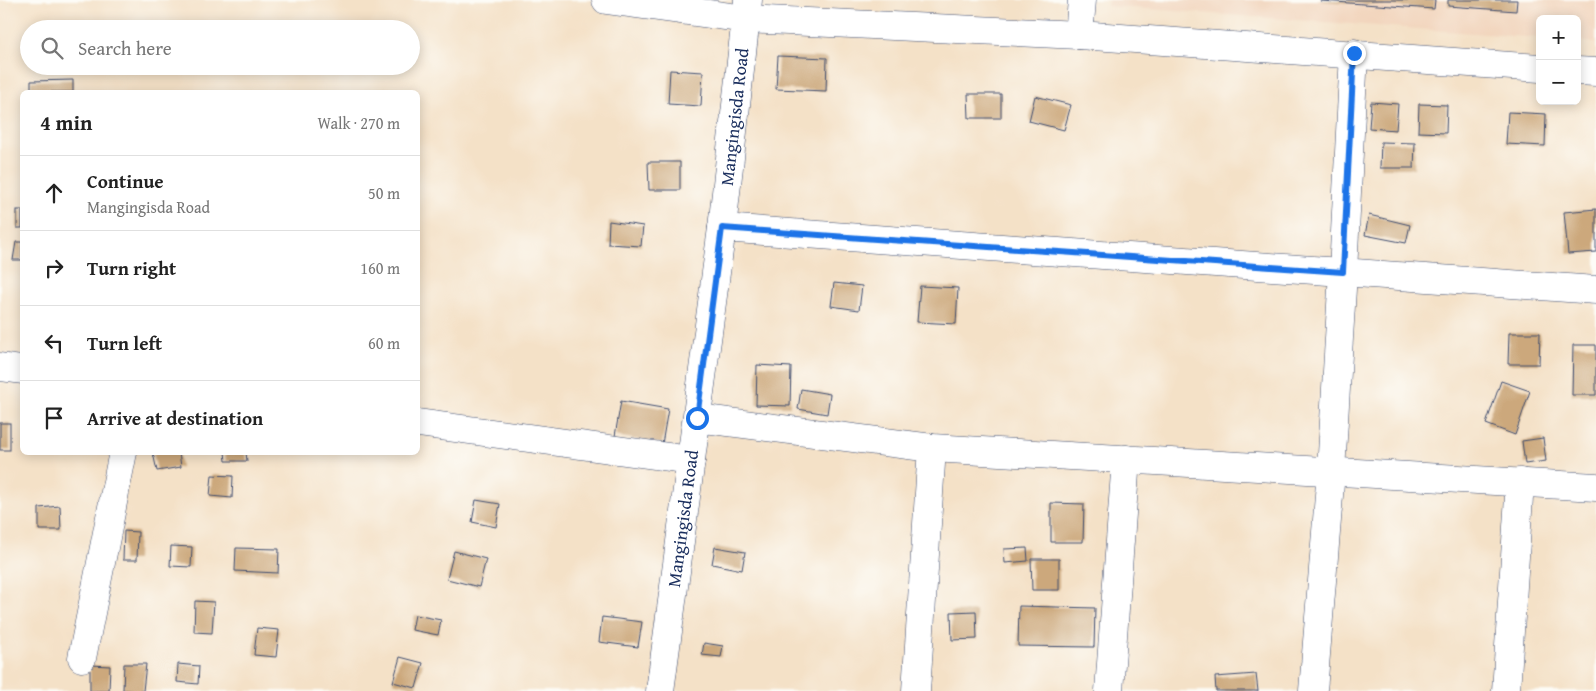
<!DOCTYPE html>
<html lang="en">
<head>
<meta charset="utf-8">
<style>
	body { margin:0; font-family:"Gentium Book Plus",serif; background:#f6f6f6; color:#222 }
	.controls { position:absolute; right:15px; top:15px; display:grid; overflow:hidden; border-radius:8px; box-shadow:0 2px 12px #0003 }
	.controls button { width:45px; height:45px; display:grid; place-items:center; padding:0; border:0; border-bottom:1px solid #e0e0e0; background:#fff; color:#222; font:25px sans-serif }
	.stop { position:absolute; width:15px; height:15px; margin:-11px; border:4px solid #1a73e8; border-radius:50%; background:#fff }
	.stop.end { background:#1a73e8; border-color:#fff; box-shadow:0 1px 5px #0008 }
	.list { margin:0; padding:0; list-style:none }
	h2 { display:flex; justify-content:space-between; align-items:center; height:65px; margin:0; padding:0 20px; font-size:21px }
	h2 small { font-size:16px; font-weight:400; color:#767676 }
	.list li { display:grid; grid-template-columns:32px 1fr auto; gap:15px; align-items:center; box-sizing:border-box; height:75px; padding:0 20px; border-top:1px solid #e0e0e0 }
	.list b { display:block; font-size:19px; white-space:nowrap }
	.list p { margin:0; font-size:16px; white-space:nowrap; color:#767676 }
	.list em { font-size:16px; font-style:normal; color:#767676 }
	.icon { flex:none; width:28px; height:28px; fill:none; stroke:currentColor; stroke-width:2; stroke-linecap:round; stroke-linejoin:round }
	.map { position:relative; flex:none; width:1596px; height:691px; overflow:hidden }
	.search { position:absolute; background:#fff; box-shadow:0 2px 12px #0003; left:20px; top:20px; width:400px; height:55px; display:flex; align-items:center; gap:12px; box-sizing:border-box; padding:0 18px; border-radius:28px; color:#767676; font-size:19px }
	.panel { position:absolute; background:#fff; box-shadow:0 2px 12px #0003; left:20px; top:90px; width:400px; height:365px; border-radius:8px }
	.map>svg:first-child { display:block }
	.built { fill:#f2d5bd }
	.building { fill:#cca87c }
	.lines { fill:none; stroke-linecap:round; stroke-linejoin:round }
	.minor-casing { stroke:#3c4a6e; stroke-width:29 }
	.minor { stroke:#fff; stroke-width:28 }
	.route { stroke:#1a73e8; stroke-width:6 }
	.labels { text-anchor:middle; stroke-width:4.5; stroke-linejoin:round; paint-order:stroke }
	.street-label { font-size:18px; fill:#1b2f5e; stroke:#fdfcf7 }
</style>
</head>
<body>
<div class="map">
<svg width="1596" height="691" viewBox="0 0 1596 691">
	<rect width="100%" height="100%" fill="#fdfcf7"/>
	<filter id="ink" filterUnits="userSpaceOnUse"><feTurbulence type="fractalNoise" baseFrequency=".02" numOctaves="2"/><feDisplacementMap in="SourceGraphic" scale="10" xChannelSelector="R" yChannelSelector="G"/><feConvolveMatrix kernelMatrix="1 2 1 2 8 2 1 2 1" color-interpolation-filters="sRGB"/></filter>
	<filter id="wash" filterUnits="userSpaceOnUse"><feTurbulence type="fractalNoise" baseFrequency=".0096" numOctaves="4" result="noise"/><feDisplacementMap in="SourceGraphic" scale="20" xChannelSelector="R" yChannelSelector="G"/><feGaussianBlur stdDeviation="1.12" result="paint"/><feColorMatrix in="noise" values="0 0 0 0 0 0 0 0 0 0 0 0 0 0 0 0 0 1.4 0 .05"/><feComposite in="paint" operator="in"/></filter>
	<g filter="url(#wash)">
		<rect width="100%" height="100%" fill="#f4e1c7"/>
		<polygon class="built" points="1108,0 1596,0 1596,43 1577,41 1577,19 1540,19 1540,38 1107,6"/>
		<g id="blocks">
			<g class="building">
				<polygon points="1321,0 1435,0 1434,9 1321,1"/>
				<polygon points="1448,0 1517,0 1516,11 1448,6"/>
				<polygon points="778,56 827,58 826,91 776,89"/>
				<polygon points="670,70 703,72 701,106 668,104"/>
				<polygon points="73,80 73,92 31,92 31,81"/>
				<polygon points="968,94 1001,94 1001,118 969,118"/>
				<polygon points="1035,96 1071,105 1064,130 1029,121"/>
				<polygon points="1371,102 1398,104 1396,130 1369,128"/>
				<polygon points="1419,104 1447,105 1446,133 1418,132"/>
				<polygon points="1508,112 1546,114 1545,146 1506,144"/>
				<polygon points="1381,142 1415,143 1414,168 1380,168"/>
				<polygon points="648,162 680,162 680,190 649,190"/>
				<polygon points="1596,209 1596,252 1568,254 1564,212"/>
				<rect x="17" y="210" width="5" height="18"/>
				<polygon points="1369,215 1410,225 1406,243 1365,235"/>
				<polygon points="609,221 643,226 641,246 608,244"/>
				<polygon points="16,242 22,242 22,260 13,260"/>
				<polygon points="834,283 862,286 859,310 831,306"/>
				<polygon points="920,286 958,288 956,324 917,322"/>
				<polygon points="1509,333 1540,333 1539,364 1508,364"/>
				<polygon points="1573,345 1596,345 1596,395 1572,395"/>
				<polygon points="757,365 791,367 790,406 756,405"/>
				<polygon points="1501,381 1530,391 1515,435 1486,424"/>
				<polygon points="801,389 830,394 827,414 798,409"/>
				<polygon points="621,401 668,409 662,444 615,436"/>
				<rect x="0" y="423" width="10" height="27"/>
				<polygon points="1543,438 1546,461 1525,464 1522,441"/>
				<polygon points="158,452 179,452 181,467 157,471 153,453"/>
				<polygon points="225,452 246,452 247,461 226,461"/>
				<polygon points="212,475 233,476 232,498 210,496"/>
				<polygon points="476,500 500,504 496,527 472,522"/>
				<polygon points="1051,503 1084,504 1083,542 1051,542"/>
				<polygon points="60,506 61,530 39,530 39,508"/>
				<polygon points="124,531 138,532 137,560 123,560"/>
				<polygon points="171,546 192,547 191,567 170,566"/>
				<polygon points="715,547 745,552 742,570 712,564"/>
				<polygon points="236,548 279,549 278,573 235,571"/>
				<polygon points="1027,548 1028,561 1005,563 1004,549"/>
				<polygon points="454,551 486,559 479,587 447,579"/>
				<polygon points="1031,559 1059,559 1059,590 1032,590"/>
				<polygon points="195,601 214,602 212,633 194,632"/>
				<polygon points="1019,606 1095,608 1094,647 1018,646"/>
				<polygon points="976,611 977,639 952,640 951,612"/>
				<polygon points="415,615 441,620 438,635 412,630"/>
				<polygon points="602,617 642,622 638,647 599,642"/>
				<polygon points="257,628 279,630 276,657 254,655"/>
				<polygon points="704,643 723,646 721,657 702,655"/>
				<polygon points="400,657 423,663 416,688 393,682"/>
				<polygon points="124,664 146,664 143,691 123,690"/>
				<polygon points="178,664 199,666 198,684 177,682"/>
				<polygon points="90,665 110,666 109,691 90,691"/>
				<polygon points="1256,674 1258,691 1216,691 1215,677"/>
			</g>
		</g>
	</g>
	<g filter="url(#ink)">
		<use href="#blocks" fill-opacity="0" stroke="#3c4a6e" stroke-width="1"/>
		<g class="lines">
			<g class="minor-casing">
				<g id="minor">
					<polyline points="606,0 746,19 1079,35 1540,68"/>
					<polyline points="1079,35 1082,0"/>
					<polyline points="1577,71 1596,72"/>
					<polyline points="722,228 1596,290"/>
					<polyline points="0,367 22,370"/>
					<polyline points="697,418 932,448 1596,487"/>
					<polyline points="418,423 691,460"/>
					<polyline points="82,658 123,452"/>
					<path id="s1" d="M660,691L722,228L748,0"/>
					<polyline points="916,691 932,448"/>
					<polyline points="1109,691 1126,459"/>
					<polyline points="1313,691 1331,471 1343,272 1354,53"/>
					<polyline points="1506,691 1520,482"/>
				</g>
			</g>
			<use href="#minor" class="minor"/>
		</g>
	</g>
	<g class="lines" filter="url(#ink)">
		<polyline class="route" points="697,418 722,228 1343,272 1354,53"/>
	</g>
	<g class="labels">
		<g class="street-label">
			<text dy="6" stroke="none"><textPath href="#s1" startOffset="579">Mangingisda Road</textPath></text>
			<text dy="6" stroke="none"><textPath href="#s1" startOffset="174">Mangingisda Road</textPath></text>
		</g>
	</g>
</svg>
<div class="controls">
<button>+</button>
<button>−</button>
</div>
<div class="stop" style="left:697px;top:418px"></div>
<div class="stop end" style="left:1354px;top:53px"></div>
<div class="search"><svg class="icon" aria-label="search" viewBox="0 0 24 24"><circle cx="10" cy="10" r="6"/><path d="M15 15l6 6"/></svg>Search here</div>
<section class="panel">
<h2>4 min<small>Walk · 270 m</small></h2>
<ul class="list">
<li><svg class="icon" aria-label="ahead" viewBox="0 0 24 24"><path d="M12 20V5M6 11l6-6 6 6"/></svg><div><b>Continue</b><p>Mangingisda Road</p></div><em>50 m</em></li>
<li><svg class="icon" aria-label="right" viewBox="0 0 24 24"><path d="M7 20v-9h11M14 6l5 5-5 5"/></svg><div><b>Turn right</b></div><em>160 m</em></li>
<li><svg class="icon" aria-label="left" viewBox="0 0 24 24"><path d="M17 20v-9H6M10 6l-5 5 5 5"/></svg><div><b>Turn left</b></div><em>60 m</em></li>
<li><svg class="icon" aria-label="arrive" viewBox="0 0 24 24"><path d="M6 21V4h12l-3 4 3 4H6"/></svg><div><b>Arrive at destination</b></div></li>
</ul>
</section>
</div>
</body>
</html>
